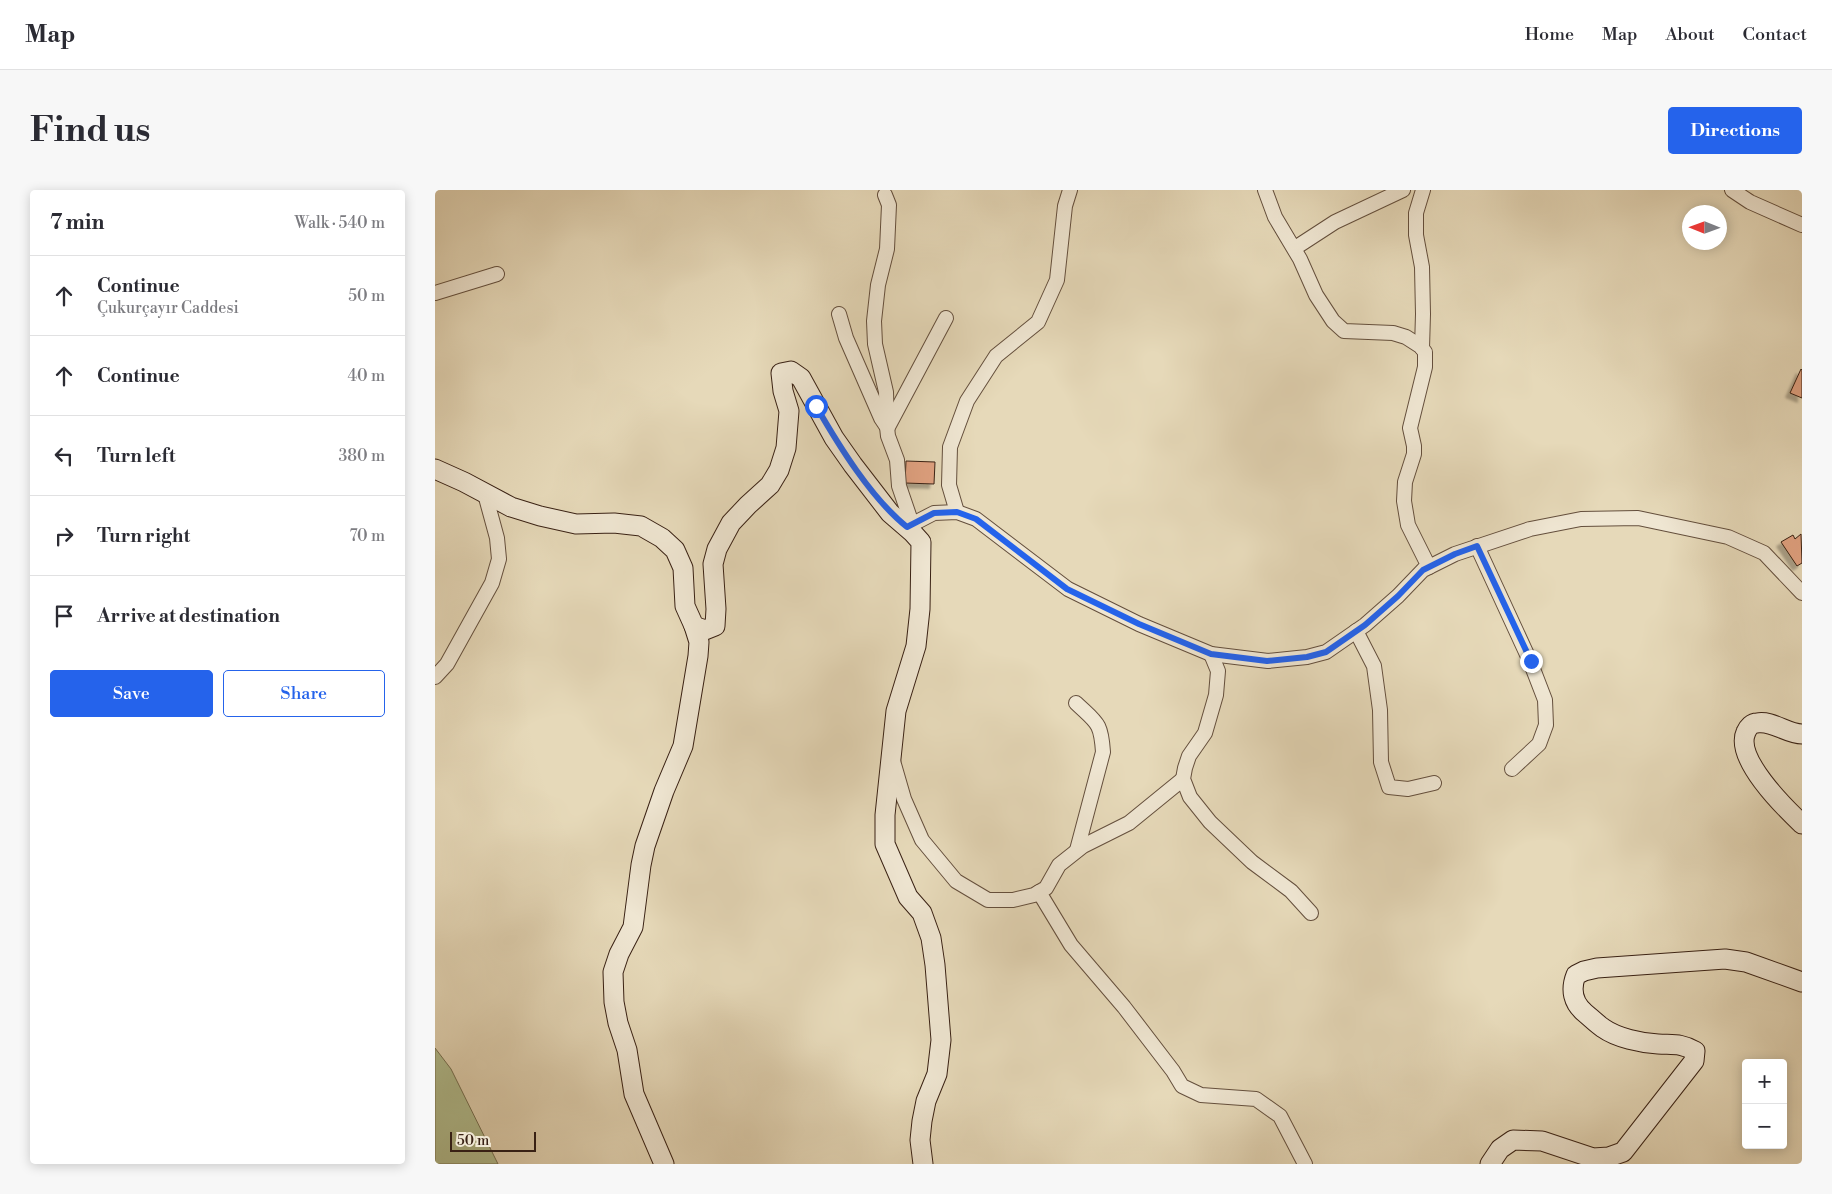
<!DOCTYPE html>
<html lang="en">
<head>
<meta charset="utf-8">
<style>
	body { margin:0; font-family:"Libre Bodoni",serif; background:#f7f7f7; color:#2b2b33 }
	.controls { position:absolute; right:15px; bottom:15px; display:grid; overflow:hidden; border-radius:5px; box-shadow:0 2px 12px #0003 }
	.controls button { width:45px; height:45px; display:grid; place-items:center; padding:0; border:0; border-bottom:1px solid #e1e1e2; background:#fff; color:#2b2b33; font:25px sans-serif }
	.compass { position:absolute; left:1247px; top:15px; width:45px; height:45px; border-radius:50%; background:#fff; box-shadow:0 2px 12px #0003; rotate:271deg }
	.scale { position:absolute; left:15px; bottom:12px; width:86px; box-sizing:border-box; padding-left:5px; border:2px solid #392114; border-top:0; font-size:14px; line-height:18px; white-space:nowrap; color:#392114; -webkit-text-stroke:4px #efe6d2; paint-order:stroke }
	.stop { position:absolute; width:15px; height:15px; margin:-11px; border:4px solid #2563eb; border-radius:50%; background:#fff }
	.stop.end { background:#2563eb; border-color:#fff; box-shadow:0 1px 5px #0008 }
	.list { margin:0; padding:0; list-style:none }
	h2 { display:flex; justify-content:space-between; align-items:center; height:65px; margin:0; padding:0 20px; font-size:21px }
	h2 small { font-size:16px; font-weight:400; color:#7c7c81 }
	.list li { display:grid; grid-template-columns:32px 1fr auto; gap:15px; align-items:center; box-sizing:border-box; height:80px; padding:0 20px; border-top:1px solid #e1e1e2 }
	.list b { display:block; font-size:19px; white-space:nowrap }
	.list p { margin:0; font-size:16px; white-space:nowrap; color:#7c7c81 }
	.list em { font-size:16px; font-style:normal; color:#7c7c81 }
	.actions { display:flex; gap:10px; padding:15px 20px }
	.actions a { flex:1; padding:11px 0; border:1px solid #2563eb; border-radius:5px; text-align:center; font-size:18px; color:#2563eb }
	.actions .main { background:#2563eb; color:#fff }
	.icon { flex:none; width:28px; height:28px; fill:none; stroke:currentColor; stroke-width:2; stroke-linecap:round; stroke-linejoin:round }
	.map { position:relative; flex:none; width:1367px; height:974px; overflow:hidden; border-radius:5px }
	header { display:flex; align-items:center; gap:30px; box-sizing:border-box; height:70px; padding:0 25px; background:#fff; border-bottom:1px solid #e1e1e2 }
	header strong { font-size:24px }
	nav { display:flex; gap:28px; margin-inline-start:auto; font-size:18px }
	.intro { display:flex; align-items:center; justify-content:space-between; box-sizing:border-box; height:120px; padding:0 30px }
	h1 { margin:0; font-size:35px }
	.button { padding:12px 22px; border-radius:5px; background:#2563eb; color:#fff; font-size:18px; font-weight:700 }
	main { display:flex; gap:30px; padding:0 30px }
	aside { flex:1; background:#fff; border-radius:5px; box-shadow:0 2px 12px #0003 }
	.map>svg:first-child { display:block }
	.green { fill:#b2c092; stroke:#767053 }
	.building { fill:#e1a281; stroke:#392114; filter:url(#shadow) }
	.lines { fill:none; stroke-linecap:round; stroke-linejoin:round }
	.street-casing { stroke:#644f3d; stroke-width:16 }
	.secondary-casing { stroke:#392114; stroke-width:21 }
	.street { stroke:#efe6d2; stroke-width:14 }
	.secondary { stroke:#efe6d2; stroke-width:19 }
	.route { stroke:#2563eb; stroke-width:6 }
</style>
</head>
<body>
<header>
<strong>Map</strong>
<nav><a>Home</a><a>Map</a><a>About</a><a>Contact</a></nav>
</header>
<div class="intro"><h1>Find us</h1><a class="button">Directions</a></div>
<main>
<aside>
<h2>7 min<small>Walk · 540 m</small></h2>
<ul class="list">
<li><svg class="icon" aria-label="ahead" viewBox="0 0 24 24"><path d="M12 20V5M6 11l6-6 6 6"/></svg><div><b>Continue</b><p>Çukurçayır Caddesi</p></div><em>50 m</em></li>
<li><svg class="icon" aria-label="ahead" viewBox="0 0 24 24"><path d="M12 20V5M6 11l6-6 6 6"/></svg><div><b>Continue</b></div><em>40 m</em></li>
<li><svg class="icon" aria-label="left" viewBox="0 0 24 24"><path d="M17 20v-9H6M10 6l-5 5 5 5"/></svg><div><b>Turn left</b></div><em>380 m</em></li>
<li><svg class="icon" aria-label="right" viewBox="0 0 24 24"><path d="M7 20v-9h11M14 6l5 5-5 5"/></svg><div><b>Turn right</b></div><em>70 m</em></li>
<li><svg class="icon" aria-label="arrive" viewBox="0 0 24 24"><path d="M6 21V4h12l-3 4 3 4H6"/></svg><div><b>Arrive at destination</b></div></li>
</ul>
<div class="actions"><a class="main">Save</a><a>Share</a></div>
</aside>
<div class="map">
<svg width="1367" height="974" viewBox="0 0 1367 974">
	<defs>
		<filter id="shadow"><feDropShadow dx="-4.5" dy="4.5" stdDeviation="1" flood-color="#0004"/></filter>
	</defs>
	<rect width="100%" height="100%" fill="#e6d9b9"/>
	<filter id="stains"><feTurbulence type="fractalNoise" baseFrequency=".004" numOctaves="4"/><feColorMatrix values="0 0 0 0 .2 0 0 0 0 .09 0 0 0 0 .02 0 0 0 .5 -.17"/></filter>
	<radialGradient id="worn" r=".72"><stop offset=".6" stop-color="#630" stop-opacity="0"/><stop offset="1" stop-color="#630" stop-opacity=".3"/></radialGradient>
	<polygon class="green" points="0,858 16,879 63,974 0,974"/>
	<g class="building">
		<polygon points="1366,179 1367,180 1367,208 1355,203"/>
		<polygon points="471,271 500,272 499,294 470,293"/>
		<polygon points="1366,344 1367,373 1362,376 1346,352 1358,345 1360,349"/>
	</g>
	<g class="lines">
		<g class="street-casing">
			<g id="street">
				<polyline points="830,0 840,27 865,69 881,105 898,131 909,141 958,143 971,147 985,156 990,162 990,177 975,238 979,256 979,264 970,292 969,311 973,335 994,377"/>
				<polyline points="1297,0 1315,12 1367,35"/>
				<polyline points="450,5 454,15 452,59 443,95 439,131 440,154 451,202 452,237"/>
				<polyline points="860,58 900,32 968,0"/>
				<polyline points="0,103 62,84"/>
				<polyline points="404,124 411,148 446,228 452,237 453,246 462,270 464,296 477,334"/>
				<polyline points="987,158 988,124 987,77 981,45 981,23 988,0"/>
				<polyline points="453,237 511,128"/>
				<polyline points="522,322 514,295 515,257 532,211 561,166 603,132 622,90 630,16 635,0"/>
				<polyline points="472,337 499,323 522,322 541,329 633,399 704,434 776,464 833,471 872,467 891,462 930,435 963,406 988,380 1020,364 1095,339 1146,329 1203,328 1293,347 1329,363 1367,403"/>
				<polyline points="1042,356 1095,471 1110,510 1111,535 1104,554 1077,579"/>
				<polyline points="921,441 939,476 945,520 946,572 954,597 973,599 999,593"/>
				<polyline points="776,464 783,481 781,505 770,543 754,566 750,578 748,589 755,607 775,632 817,672 856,701 876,723"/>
				<polyline points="0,487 12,474 57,393 64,369 62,348 50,304"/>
				<path d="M641,513C662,533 666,532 668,562L642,660"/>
				<polyline points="458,571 469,609 487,650 521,691 553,710 578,710 599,705 611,698 624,675 648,656 694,633 748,589"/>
				<polyline points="604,702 636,755 689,817 738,881 747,896 766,905 821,909 845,926 870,974"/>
			</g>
		</g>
		<g class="secondary-casing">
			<g id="secondary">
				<polyline points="0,279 29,292 76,317 105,326 141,334 179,333 206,336 227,348 240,360 248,378 250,416 259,436 270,440 280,436 281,419 278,374 282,359 296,333 313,315 335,295 344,280 351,258 354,221 348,201 346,183 356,181 366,188 399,248 418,275 455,323 477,342 486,352 485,419 481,456 461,521 450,625 450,654 473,707 487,723 496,748 500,775 506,850 502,884 491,911 487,931 485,950 488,974"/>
				<path d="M1367,544C1352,544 1337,530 1322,533C1317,533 1313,537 1311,542C1299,568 1349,617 1367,634"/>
				<polyline points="229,974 199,904 192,860 183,833 179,812 178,782 184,764 198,737 206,675 210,656 229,601 248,556 263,466 264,452 259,436"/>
				<path d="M1055,974L1065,959L1078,950L1107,951L1158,968L1174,967L1188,962L1259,871L1260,861C1246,853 1238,855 1223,854C1206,853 1182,848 1168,838C1162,834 1156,828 1150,823C1138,813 1135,800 1141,785L1149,781L1162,778L1290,769L1311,772L1367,792"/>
			</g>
		</g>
		<use href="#street" class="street"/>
		<use href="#secondary" class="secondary"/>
	</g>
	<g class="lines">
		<path class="route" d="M381,216C404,256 436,308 472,337L499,323L522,322L541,329L632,399L704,434L776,464L832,471L872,467L891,462L930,435L963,406L988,380L1020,364L1042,356L1096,471"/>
	</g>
	<rect width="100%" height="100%" filter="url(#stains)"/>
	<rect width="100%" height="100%" fill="url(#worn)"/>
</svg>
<div class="controls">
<button>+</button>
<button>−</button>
</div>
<svg class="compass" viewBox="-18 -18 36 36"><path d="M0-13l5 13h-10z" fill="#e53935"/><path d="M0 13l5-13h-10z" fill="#7c7c81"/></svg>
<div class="scale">50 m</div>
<div class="stop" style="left:381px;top:216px"></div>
<div class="stop end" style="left:1096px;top:471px"></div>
</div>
</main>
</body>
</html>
